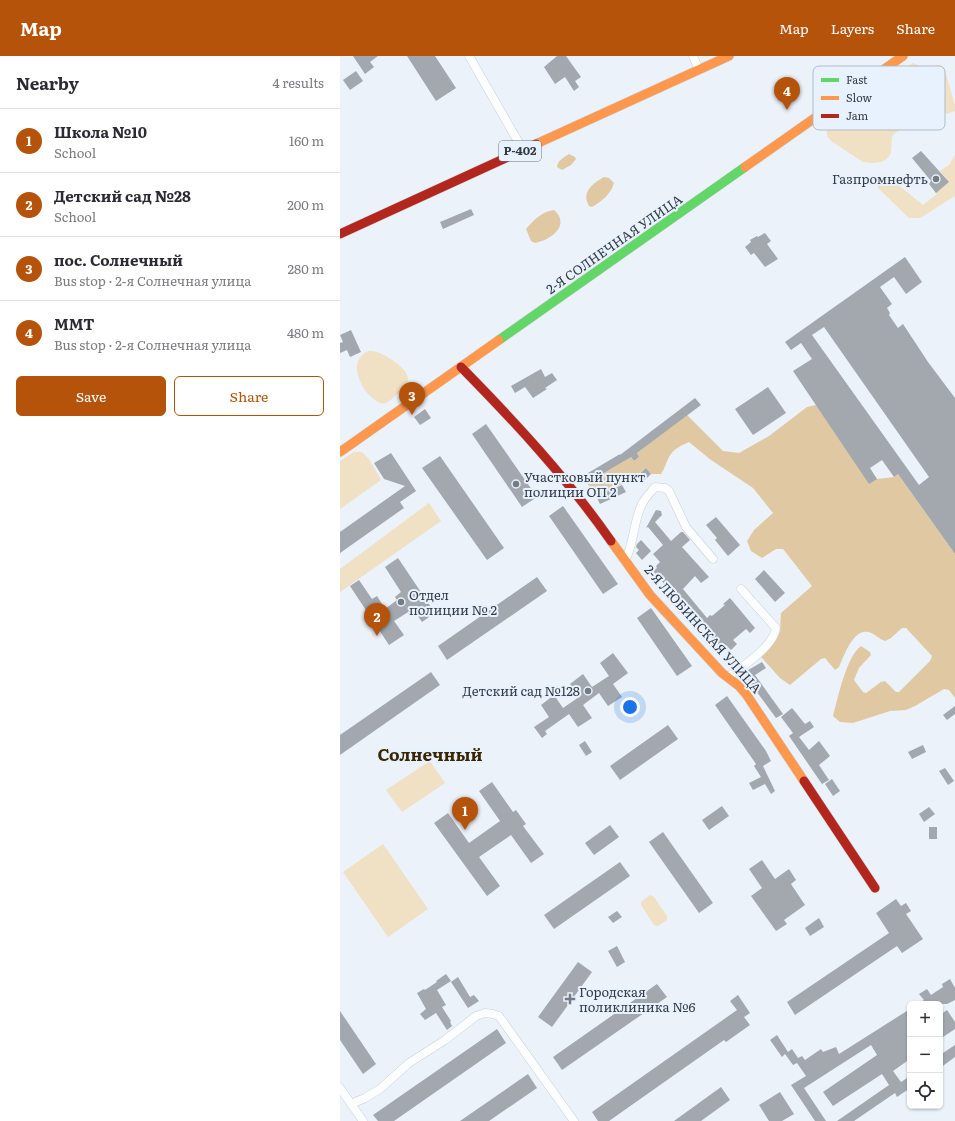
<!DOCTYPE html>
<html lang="en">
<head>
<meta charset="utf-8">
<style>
	body { margin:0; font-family:Literata,serif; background:#f7f7f7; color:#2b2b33 }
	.controls { position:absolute; right:12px; bottom:12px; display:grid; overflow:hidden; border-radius:6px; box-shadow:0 1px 3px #0004 }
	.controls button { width:36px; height:36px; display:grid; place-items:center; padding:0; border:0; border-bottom:1px solid #e1e1e2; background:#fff; color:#2b2b33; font:20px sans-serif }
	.you { position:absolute; left:290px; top:651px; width:14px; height:14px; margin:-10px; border:3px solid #fff; border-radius:50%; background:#1a73e8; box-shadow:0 0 0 6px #1a73e833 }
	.badge { display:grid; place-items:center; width:26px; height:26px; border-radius:50%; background:#b45309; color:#fff; font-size:13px; font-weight:700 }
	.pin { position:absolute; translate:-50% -33px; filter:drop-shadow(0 1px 2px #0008) }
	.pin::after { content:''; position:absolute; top:21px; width:14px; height:12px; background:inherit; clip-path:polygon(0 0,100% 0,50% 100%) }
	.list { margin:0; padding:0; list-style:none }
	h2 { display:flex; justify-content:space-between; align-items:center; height:52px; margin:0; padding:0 16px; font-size:17px }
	h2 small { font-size:13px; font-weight:400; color:#7c7c81 }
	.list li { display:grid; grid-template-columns:26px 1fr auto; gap:12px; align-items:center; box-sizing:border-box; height:64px; padding:0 16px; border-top:1px solid #e1e1e2 }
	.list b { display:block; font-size:15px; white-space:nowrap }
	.list p { margin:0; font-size:13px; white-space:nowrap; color:#7c7c81 }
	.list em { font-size:13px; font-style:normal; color:#7c7c81 }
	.actions { display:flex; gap:8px; padding:12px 16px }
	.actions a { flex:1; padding:9px 0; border:1px solid #b45309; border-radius:6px; text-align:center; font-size:14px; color:#b45309 }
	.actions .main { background:#b45309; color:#fff }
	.icon { flex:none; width:22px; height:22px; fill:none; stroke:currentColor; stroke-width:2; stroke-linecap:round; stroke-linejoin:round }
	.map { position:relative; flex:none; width:615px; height:1065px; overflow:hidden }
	header { display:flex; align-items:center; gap:24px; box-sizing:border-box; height:56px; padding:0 20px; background:#b45309; color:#fff }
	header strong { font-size:19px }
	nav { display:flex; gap:22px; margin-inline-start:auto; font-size:14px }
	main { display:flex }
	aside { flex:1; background:#fff }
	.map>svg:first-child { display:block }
	.green { fill:#f0e0c4 }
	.forest { fill:#e0c9a2 }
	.building { fill:#a2a8ae; fill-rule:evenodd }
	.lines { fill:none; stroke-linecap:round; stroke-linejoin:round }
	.street-casing { stroke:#c9cfd6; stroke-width:9 }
	.fast-casing { stroke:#c9cfd6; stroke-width:10 }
	.slow-casing { stroke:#c9cfd6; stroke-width:10 }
	.jam-casing { stroke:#c9cfd6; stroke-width:10 }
	.street { stroke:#fcfdfe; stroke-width:8 }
	.fast { stroke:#63d668; stroke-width:9 }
	.slow { stroke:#ff974d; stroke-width:9 }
	.jam { stroke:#b3261e; stroke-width:9 }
	.poi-dot { fill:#747b83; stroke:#e7f2fe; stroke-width:1.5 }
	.labels { text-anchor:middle; stroke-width:4; stroke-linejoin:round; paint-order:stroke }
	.shield { fill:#e7f2fe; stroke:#6a727b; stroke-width:1 }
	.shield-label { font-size:12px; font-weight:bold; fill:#343b43 }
	.poi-label { font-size:13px; fill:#343b43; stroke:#e7f2fe; text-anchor:start }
	.street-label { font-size:13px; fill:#343b43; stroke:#e7f2fe }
	.district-label { font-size:17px; font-weight:bold; fill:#3a2600; stroke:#e7f2fe }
	.key { fill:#e7f2fe; stroke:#b1bbc6; stroke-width:1 }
	.key-label { font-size:11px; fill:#343b43 }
</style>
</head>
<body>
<header>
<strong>Map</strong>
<nav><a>Map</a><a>Layers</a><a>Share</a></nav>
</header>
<main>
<aside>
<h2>Nearby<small>4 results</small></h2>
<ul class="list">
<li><span class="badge">1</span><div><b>Школа №10</b><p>School</p></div><em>160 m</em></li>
<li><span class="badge">2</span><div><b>Детский сад №28</b><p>School</p></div><em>200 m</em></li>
<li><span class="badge">3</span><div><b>пос. Солнечный</b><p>Bus stop · 2-я Солнечная улица</p></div><em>280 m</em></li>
<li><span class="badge">4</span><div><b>ММТ</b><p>Bus stop · 2-я Солнечная улица</p></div><em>480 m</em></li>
</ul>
<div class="actions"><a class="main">Save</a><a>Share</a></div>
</aside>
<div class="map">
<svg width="615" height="1065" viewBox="0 0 615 1065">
	<rect width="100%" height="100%" fill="#ecf2f9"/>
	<g class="green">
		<path d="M573,7C578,9 581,11 583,17L573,24L579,30L585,31C587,38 588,45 585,53C581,59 559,74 552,80L551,97L547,103L541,106L533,107L523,106L491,85L487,80V74L490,66Z"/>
		<polygon points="598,9 604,11 615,50 615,55 606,58 594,16 594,11"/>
		<polygon points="615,98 615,140 580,162 569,162 538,132 538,126 540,122 543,119 547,120 583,149 597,138 596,137 609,126 600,115 610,108"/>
		<path d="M29,295C39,295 44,299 52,304C68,315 76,325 56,339C53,342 50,345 46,347C31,352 0,306 29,295Z"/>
		<polygon points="14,396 22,396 29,403 41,424 0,453 0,405"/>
		<polygon points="89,447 101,465 0,536 0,513"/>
		<polygon points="90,705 105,727 62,756 46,734"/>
		<polygon points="43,788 88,853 48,881 3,816"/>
		<polygon points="310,839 314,841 327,860 327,864 318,870 314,869 301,849 301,846"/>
	</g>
	<g class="forest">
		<path d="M229,98L235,101L236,103L231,109L222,114L217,111C218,104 223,102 229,98Z"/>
		<path d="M264,121L269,122L274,127C271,138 262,145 252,151L249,150C241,136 252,128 264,121Z"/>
		<path d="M214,154C231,169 211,184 195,187L191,185L186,173C194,164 201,156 214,154Z"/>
		<path d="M476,349L537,423L554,421L558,418L615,498V642L609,634L604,633L575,650L566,654L550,655L513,667L500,666L493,660C498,642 506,601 521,590L530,596L531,599L519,612L514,624L523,636L526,637L541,626L545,625L556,636H559L590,605L592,600L566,572H562L551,582L545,585C539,583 534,577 528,576C513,573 504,600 499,611L495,614L485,602L481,603L450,629L440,622L421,601L426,593L440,576L441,557L472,530L443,493H436L422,502L411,495L407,485L414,474L433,457L413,432L371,404L349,386C342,389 333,393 329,401C326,407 325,412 321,418H311L306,412C291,425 274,432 257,440L247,427L284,405L290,400L294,405L299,401L297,397L347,359L383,395L399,397L429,380L467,351Z"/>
	</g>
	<g class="building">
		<polygon points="13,0 38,0 30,6 34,11 25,18"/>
		<polygon points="67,0 95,0 116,32 96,45"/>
		<polygon points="217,0 226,0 241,21 235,25 239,31 234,35 225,21 215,28 204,11"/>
		<polygon points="16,15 23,25 10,34 3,24"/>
		<polygon points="581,95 609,126 596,137 589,128 591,125 572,102"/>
		<polygon points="131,153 134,159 103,173 100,166"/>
		<polygon points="425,177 431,185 427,188 438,203 425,211 414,197 411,199 405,191 411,186 410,184 417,180 418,181"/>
		<path d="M565,201L582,226L566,238L554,221L540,231L552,248L547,252L550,257L549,259L558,272L563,268L588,306L615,342V498L558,418L554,421L542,404L530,412L537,423L529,428L453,315L472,303L461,287L451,294L445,286ZM484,271L589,421L579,429L472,279Z"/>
		<polygon points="11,274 21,296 10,301 7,294 0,297 0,287 3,286 0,279"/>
		<polygon points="201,313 205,321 212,317 217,324 205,332 207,333 193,342 185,331 175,337 171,330"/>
		<polygon points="428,331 446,357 413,379 395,353"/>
		<polygon points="355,342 361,349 297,397 299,401 294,405 291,401 247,427 243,420 280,398 280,399"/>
		<polygon points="85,353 91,362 80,369 74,361"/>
		<polygon points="146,368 197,441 182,451 132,378"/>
		<polygon points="51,397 76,435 60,446 64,452 0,497 0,476 65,430 44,423 34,407"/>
		<polygon points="100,400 164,492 147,504 82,412"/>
		<polygon points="306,412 311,418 302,427 296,421"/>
		<polygon points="282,429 286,436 260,448 256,440"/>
		<polygon points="223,450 278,528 263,538 209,460"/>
		<polygon points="316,454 321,455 322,459 315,466 331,485 341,476 343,476 350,484 342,491 369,521 361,527 355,520 343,533 367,562 370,559 372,560 385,549 383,548 390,542 415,572 410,577 406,573 393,584 397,588 391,594 386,589 381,593 352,557 347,561 338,551 342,548 313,515 317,512 316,510 320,506 313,498 323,489 308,471 306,472"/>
		<polygon points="376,461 400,489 388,500 375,484 377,482 366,469"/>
		<polygon points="301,484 311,495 302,504 296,497 299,494 296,491 297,488"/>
		<polygon points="58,502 95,557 82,566 73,553 54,565 64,579 49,589 10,530 19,524 32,543 37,540 45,553 57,544 55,541 61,536 45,511"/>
		<polygon points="424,514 445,537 435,546 415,523"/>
		<polygon points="197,521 207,535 107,604 98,590"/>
		<polygon points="311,552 352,610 337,620 297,562"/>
		<polygon points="273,597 288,617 273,628 282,641 268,650 259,637 243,649 252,662 238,671 229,658 205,675 207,678 202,682 194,671 209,661 201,649 214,639 223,652 239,641 230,628 243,618 252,631 269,620 260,607"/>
		<polygon points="422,606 426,612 415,619 443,658 436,662 403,617"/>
		<polygon points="91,616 100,629 0,699 0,679"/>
		<polygon points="387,640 426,695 431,705 423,710 435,735 431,738 425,728 413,734 409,727 421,721 414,710 416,708 375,649"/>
		<polygon points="615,650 615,658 607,664 603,659"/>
		<polygon points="452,652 465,668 470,665 474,671 459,681 469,694 479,685 490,700 479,709 489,724 482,728 449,680 453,677 441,661"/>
		<polygon points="328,669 338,683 280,724 270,710"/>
		<polygon points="245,685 252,696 246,700 239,689"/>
		<polygon points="583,689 586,696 572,703 568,696"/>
		<polygon points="605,712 614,725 608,729 599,715"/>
		<polygon points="492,723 500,735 493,740 485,728"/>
		<polygon points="152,726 173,756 176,754 186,768 183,770 204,798 191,807 171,779 139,801 160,830 147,840 94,767 108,757 129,787 160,765 139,735"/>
		<polygon points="382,750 389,760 369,774 362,764"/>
		<polygon points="589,751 595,758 584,766 579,758"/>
		<polygon points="270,769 279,781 254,799 245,787"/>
		<rect x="589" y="771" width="8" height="12"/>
		<polygon points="323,776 373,847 359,857 309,786"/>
		<polygon points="422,804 435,823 449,813 456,824 451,828 465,849 444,864 447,868 436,875 411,840 422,832 409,813"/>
		<polygon points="280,806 290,820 214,873 204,859"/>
		<polygon points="556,843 561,850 566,847 571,855 566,858 583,883 562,897 557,890 455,959 447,946 549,877 536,857"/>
		<polygon points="277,855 282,861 273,867 268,861"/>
		<polygon points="479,862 484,871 470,880 465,872"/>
		<polygon points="277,890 285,906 277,911 268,895"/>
		<polygon points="238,906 252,916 212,971 198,961"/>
		<polygon points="106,918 111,925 97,934 106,949 102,951 111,965 110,966 112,970 107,974 96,957 85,964 80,958 86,953 77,937 84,933 85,934 97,926 96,925"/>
		<polygon points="118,921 130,941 134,939 139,945 128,952 111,926"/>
		<polygon points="610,923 615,932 615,944 607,948 577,948 584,944 579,938 587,933 591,939 603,931 602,928"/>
		<polygon points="317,928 327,941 222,1014 213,1001"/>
		<polygon points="398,939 410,957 404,961 410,969 386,986 384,984 269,1065 258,1065 252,1056 397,954 390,945"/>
		<polygon points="570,953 570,1003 553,1015 561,1026 570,1020 570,1032 557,1041 555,1037 514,1065 497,1065 549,1029 542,1018 493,1050 483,1036 537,999 531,989 464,1032 486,1065 475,1065 451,1029 466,1020 457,1007 453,1009 445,998 442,1001 430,984 437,979 448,996 452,993 458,1002 462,1000 465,1004 481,993 483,996 496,991 499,998"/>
		<polygon points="607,954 615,966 615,973 600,983 600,959"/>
		<polygon points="0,955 36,1008 23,1018 0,984"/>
		<polygon points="157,973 166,987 54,1065 38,1065 33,1059"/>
		<polygon points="615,989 615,1001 600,1012 600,999"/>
		<polygon points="188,1018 197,1032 149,1065 120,1065"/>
		<polygon points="381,1031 390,1044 361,1065 334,1065"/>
		<polygon points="440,1036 454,1058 442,1065 429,1065 419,1049"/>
	</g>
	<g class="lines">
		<g class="street-casing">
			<g id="street">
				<polyline points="129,0 183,94"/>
				<polyline points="353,0 359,14"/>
				<path d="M285,505C295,486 293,464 303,446C306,441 311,436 315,431L325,432L329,435L346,471L373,503"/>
				<path d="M388,621C402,611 434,590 436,572L401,533"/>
				<polyline points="0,1032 23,1065"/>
				<polyline points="11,1048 25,1042 40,1033 69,1007 105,984 136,960 145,957 153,958 159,960 234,1065"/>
			</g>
		</g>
		<g class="fast-casing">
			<polyline id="fast" points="159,284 405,111"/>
		</g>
		<g class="slow-casing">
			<g id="slow">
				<polyline points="196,88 389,0"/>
				<polyline points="405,111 563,0"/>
				<polyline points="0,396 159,284"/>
				<polyline points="271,485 310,539 382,617 399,630 406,638 464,725"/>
			</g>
		</g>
		<g class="jam-casing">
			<g id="jam">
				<polyline points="0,178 196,88"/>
				<path d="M121,311C175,366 227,422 271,485"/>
				<polyline points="464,725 535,832"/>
			</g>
		</g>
		<use href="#street" class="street"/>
		<use href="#fast" class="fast"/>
		<use href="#slow" class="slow"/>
		<use href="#jam" class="jam"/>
	</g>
	<g class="poi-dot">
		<circle cx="596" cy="123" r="4"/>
		<circle cx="176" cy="428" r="4"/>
		<circle cx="61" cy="546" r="4"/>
		<circle cx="248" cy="635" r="4"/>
		<path d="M228 937h4v4h4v4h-4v4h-4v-4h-4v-4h4z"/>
	</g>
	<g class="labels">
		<rect class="shield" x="159" y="85" width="42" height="20" rx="3"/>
		<g class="shield-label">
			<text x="180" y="99">Р-402</text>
		</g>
		<g class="poi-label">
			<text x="588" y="128" text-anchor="end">Газпромнефть</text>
			<text x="184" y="426">Участковый пункт<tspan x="184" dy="15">полиции ОП 2</tspan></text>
			<text x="69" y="544">Отдел<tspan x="69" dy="15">полиции № 2</tspan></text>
			<text x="240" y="640" text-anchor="end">Детский сад №128</text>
			<text x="239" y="941">Городская<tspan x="239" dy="15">поликлиника №6</tspan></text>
		</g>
		<g class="street-label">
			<text transform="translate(274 188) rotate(-35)" y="5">2-Я СОЛНЕЧНАЯ УЛИЦА</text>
			<text transform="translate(363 573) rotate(48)" y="5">2-Я ЛЮБИНСКАЯ УЛИЦА</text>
		</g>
		<g class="district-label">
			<text x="90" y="705">Солнечный</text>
		</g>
	</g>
	<rect x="473" y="10" width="132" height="64" rx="6" class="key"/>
	<rect x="481" y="22" width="18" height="4" fill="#63d668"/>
	<rect x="481" y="40" width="18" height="4" fill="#ff974d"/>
	<rect x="481" y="58" width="18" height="4" fill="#b3261e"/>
	<g class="key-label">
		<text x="506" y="28">Fast</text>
		<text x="506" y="46">Slow</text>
		<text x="506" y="64">Jam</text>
	</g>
</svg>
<div class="controls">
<button>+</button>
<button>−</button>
<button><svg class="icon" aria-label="locate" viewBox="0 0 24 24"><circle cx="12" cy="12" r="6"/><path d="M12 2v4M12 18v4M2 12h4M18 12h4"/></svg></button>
</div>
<div class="you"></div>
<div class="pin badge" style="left:125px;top:774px">1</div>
<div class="pin badge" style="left:37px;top:580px">2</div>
<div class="pin badge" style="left:72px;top:359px">3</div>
<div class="pin badge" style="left:447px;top:54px">4</div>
</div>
</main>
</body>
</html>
